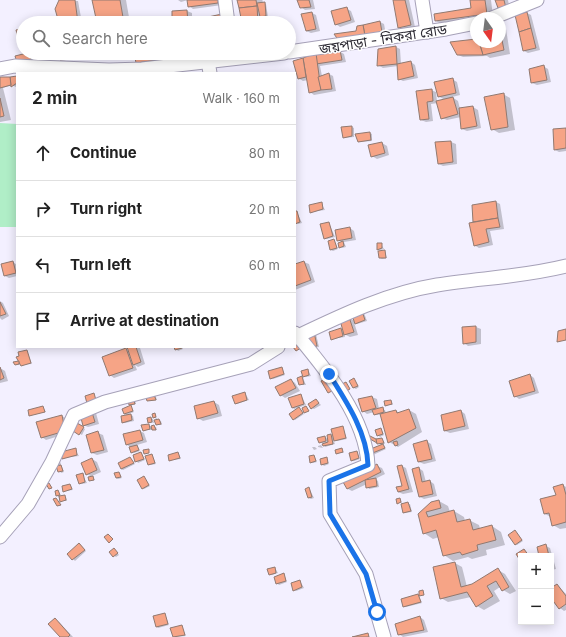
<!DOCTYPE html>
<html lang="en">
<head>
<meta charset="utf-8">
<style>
	body { margin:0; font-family:Inter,"Noto Sans Bengali",sans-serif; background:#f6f6f6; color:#222 }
	.controls { position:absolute; right:12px; bottom:12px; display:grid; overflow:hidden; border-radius:0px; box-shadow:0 2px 10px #0003 }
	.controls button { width:36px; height:36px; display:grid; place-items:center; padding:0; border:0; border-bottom:1px solid #e0e0e0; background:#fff; color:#222; font:20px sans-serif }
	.compass { position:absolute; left:470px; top:12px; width:36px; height:36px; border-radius:50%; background:#fff; box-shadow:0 2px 10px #0003; rotate:166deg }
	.stop { position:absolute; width:12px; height:12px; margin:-9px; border:3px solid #1a73e8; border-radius:50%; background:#fff }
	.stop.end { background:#1a73e8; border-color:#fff; box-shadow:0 1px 4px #0008 }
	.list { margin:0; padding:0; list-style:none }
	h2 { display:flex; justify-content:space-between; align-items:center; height:52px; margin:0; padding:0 16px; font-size:17px }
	h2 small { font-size:13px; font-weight:400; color:#767676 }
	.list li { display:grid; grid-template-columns:26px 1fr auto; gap:12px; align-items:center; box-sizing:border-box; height:56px; padding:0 16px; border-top:1px solid #e0e0e0 }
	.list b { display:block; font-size:15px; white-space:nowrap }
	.list em { font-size:13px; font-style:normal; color:#767676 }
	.icon { flex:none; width:22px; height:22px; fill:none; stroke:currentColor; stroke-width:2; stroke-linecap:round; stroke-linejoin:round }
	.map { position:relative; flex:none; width:566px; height:637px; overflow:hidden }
	.search { position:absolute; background:#fff; box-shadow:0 2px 10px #0003; left:16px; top:16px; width:280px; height:44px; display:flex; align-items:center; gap:10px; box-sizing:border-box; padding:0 14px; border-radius:22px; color:#767676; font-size:15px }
	.panel { position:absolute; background:#fff; box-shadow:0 2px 10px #0003; left:16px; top:72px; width:280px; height:276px; border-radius:0px }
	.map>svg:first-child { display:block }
	.green { fill:#b0eec7 }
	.shadow { fill:#0003 }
	.building { fill:#f6a486; stroke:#917970 }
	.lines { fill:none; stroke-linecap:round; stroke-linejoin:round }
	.street-casing { stroke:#a6a1b8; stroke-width:15 }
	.street { stroke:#fff; stroke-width:13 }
	.route { stroke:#1a73e8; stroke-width:5 }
	.labels { text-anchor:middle; stroke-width:3; stroke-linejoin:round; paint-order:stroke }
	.street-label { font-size:14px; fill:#2c2a33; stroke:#fff }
</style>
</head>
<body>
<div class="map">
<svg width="566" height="637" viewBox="0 0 566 637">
	<rect width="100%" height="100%" fill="#f3f0ff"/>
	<polygon class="green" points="0,123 17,124 17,227 0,227"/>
	<g class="shadow">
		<polygon points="60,0 78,1 82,23 62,23"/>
		<polygon points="93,0 126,0 130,23 98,23"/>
		<polygon points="178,0 222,0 222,5 193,9 189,6 188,0 181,2"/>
		<polygon points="238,0 263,0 262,1 266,4 268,17 261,17 262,23 243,23"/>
		<polygon points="298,0 313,0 315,9 305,10 301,7"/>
		<polygon points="394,0 409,0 415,27 404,30 399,27"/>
		<polygon points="471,0 491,0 493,17 476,18 443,25 436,21 472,9"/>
		<polygon points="496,0 508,0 510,10 503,10 498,8"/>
		<polygon points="347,9 351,11 355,22 340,27 336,24"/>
		<polygon points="187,11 192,13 192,23 173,23 173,12"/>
		<polygon points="312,13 316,15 320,31 311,33 306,31"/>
		<polygon points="527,13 531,15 540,50 528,53 524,51"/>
		<polygon points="380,22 384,24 386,35 372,43 357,32 358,27"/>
		<polygon points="500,25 506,29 510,54 490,58 487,56 463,57 458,55 476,40 476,42 500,42"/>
		<polygon points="396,47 400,49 401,64 411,62 415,65 418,78 403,81 399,79 398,66 383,68 378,65 379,50"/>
		<polygon points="22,50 23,53 39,53 31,55 32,60 20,63 23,55"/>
		<polygon points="339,51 344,54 346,62 320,66 322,76 329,74 333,76 336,91 314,95 310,92 308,80 303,81 298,78 294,62 316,54"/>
		<polygon points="64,53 73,53 73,59 61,59"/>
		<polygon points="135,53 177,53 180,62 144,66 137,62"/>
		<polygon points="184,53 237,53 205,58"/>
		<polygon points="543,66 548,69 551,82 537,85 532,83"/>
		<polygon points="17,77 16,87 12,85 3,88 11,120 0,122 0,79"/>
		<polygon points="452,79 457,82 460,95 452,97 458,101 460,109 473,107 478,110 481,128 467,131 462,129 461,117 447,120 442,118 438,103 431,104 433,121 426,122 421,120 417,92 431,90 436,92 437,102 445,100 438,96"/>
		<polygon points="503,94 510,98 515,130 499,133 492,129"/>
		<polygon points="352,127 354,128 354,137 344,138 342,128"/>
		<polygon points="566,129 566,151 559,152 555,150"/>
		<polygon points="370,133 372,134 372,141 358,142"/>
		<polygon points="451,142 456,144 457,164 443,166 439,164 436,143"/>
		<polygon points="382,143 387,146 389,155 377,159 372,156"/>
		<polygon points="496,202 500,204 504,229 490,231 493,245 479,248 474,245 473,206"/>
		<polygon points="321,203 325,210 311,212"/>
		<polygon points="297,212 302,223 298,224 295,219 295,213"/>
		<polygon points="329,223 335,237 327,239 325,238"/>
		<polygon points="350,228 354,231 356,240 344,242 346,247 342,248 340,247 342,242 338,240"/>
		<polygon points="334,240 338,249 333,251 331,250"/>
		<polygon points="381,244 384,249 380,250 378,249"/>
		<polygon points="385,252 387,258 382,259 380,258"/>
		<polygon points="13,262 17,265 17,276 9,278 5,276"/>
		<polygon points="304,262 309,264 315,282 295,290 295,265"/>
		<polygon points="0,301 3,303 9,316 2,320 0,318"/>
		<polygon points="363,310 367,321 357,324 354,322 358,335 350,337 344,334 345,337 332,339 341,330 344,331 349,318 355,321"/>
		<polygon points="476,327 481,329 481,344 468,346 464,343 463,328"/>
		<polygon points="308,334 316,334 319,347 313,348"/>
		<polygon points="130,347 140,348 145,364 138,367 135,365 137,370 114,378 110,375 126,349 130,352"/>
		<polygon points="175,347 182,347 183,349 178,351"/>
		<polygon points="27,351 32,364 16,365 18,362 19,353"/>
		<polygon points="0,368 5,371 8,381 0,383"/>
		<polygon points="282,368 285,375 273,379 271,378"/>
		<polygon points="308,370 311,376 306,377 304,376"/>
		<polygon points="530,375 534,378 539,393 519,399 515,396"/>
		<polygon points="301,377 303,378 306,385 300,385"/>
		<polygon points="291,380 295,383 300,391 285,398 281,395"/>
		<polygon points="354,380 359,387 356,389 354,388"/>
		<polygon points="245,393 249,400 237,404 235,403"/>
		<polygon points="155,394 157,400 148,401"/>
		<polygon points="301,395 306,405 294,409 292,407"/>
		<polygon points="372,397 377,399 379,409 385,410 386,413 396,411 400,413 409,410 416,414 422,432 398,447 389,442 381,414 377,415 374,412 367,414 363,411"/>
		<polygon points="135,400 136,404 130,405 129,401"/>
		<polygon points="316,400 321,405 314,409 312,408"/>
		<polygon points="391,401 393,405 386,405"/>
		<polygon points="214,402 219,405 222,416 203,421 198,418"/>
		<polygon points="43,407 46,412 29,415"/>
		<polygon points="131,407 134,412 129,414 133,416 134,421 125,423 123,422 128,416 124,414"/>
		<polygon points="299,408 304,414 295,420 294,419"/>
		<polygon points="461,411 465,414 469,429 450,433 445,431 442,416"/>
		<polygon points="96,413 99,424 88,427 83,425 81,415"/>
		<polygon points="155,414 157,419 161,421 162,425 157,425 158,420 155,418"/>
		<polygon points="62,416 67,419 69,433 46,440 42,437"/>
		<polygon points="151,418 153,419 154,423 149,422"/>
		<polygon points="78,425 85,429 82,435 74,431"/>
		<polygon points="149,425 151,427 156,427 157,430 143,430"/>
		<polygon points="342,427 347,439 337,441 333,439 335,444 325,447 323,443 320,443 325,437 329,440 331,435 335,438"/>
		<polygon points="381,429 384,435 380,437 378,435"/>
		<polygon points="140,431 144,433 147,442 137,445 140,451 134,453 130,447 126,444"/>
		<polygon points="98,433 103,435 108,452 97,455 92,453"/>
		<polygon points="382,439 385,444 381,444 386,449 373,455 371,454 382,446 376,441"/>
		<polygon points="426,441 431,444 436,461 424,464 419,462"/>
		<polygon points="321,445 323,448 318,447 318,446"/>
		<polygon points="312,447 315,447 317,449 314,450"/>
		<polygon points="75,450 79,456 63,458"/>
		<polygon points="342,450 344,453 337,453"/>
		<polygon points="356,452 360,459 354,461 352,460"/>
		<polygon points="141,453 145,460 138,463 134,456"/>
		<polygon points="178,453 181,459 170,460"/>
		<polygon points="152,455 156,464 151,465 149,464"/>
		<polygon points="314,456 317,462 313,463 311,462"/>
		<polygon points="130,458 135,464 123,470 121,469"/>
		<polygon points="326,458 329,464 324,466 322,464"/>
		<polygon points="59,459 64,472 61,473 56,460"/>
		<polygon points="92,459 97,462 101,472 92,476 95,480 92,481 90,480 92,477 87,474"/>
		<polygon points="377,466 382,468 385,474 375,479 378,481 379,487 369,489 367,484 352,491 348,489 345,483"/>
		<polygon points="402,466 406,468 413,492 403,494 398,492 403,486"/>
		<polygon points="419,468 423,471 426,482 430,481 434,484 437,496 424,499 420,497"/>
		<polygon points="119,473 122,478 118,479 116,478"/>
		<polygon points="82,474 87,483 82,484 80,483"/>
		<polygon points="144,478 150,486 144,489 142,488"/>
		<polygon points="70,485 73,490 64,491"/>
		<polygon points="563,485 566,487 566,528 560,529 553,525 551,517 545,514"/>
		<polygon points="309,488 314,498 311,499 309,498"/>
		<polygon points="58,491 61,497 66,497 67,501 61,501 57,495"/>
		<polygon points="400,499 403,505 410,504 412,512 404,513 401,503 398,503"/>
		<polygon points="439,501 448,506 450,512 454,511 464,517 465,521 469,520 479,525 480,529 492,526 501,532 505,545 486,550 487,555 472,559 468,557 453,561 444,555 439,537 433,539 424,533 419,514"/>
		<polygon points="515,531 523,541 517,545 515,544"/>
		<polygon points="80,544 86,551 75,561 68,554"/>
		<polygon points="546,546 550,548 556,569 551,570 551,556 541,556"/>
		<polygon points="114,549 119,555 116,557 110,552"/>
		<polygon points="455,563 462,567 467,587 472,585 498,570 505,574 516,591 510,594 503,590 500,587 494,591 500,601 484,610 477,606 471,597 448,602 441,598"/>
		<polygon points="275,568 278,573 272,575 270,574"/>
		<polygon points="284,575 287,582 279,585 277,583"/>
		<polygon points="300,581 304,588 296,591 294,590"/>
		<polygon points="557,585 566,594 566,610 564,611 560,608 551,596 551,589"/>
		<polygon points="418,595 422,603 406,607 404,606"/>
		<polygon points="165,614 169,625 158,628 157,627"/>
		<polygon points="420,617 424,620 428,632 403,637 399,634"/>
		<polygon points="55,620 59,622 73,637 61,637"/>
		<polygon points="181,626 186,636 174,637 171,629"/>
	</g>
	<g class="building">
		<polygon points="59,0 75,0 78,23 59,23 55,9"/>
		<polygon points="92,0 120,0 124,23 97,23"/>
		<polygon points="187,0 218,0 218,3 188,7"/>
		<polygon points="237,0 256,0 257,6 239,8"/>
		<polygon points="297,0 309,0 311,7 300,8"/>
		<polygon points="393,0 405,0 411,25 398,28"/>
		<polygon points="470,0 485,0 487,14 435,21 434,14 471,8"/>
		<polygon points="495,0 504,0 506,8 498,8"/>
		<polygon points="265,2 266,16 260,17 257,3"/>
		<polygon points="257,6 258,23 242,23 239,8"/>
		<polygon points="347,7 351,20 335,25 331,11"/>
		<polygon points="187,10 188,23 172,23 172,11"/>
		<polygon points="312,12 316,29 306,31 301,14"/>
		<polygon points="527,12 531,28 519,32 515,15"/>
		<polygon points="222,14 224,23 204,23 209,22 208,17"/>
		<polygon points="274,19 275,23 268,23 268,20"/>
		<polygon points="380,21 382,32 366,41 363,25"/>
		<polygon points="363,25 365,36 339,41 334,34 356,31 357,26"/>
		<polygon points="23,28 23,37 18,38 16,30"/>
		<polygon points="531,28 536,48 523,51 519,32"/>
		<polygon points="500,30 504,50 483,55 479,42 500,42"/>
		<polygon points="476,39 476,42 479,42 483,55 457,55 450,42"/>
		<polygon points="396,46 397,64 377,66 378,49"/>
		<polygon points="340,50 342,60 316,64 316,53"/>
		<polygon points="27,53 29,53 31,59 17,63 15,56"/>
		<polygon points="59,53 71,53 72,59 60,60"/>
		<polygon points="134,53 172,53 174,58 136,63"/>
		<polygon points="183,53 201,53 201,56 184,58"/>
		<polygon points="203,53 220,53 204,57"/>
		<polygon points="316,53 321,90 309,93 303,58"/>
		<polygon points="303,58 306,77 298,79 293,61"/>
		<polygon points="411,61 414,76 398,80 397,64"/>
		<polygon points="544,65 547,80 531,83 529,69"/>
		<polygon points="329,73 332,89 321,90 318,77"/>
		<polygon points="17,76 17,83 11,87 10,77"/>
		<polygon points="0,77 10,77 11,85 0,88"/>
		<polygon points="453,78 456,93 438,97 434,82"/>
		<polygon points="432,89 433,101 427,102 429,119 420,120 416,91"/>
		<polygon points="504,93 508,127 491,130 484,97"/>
		<polygon points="453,97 458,114 441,119 436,101"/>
		<polygon points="0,98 4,116 0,117"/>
		<polygon points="473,106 477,126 461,129 459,108"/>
		<polygon points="352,126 352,136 343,138 341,127"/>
		<polygon points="566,128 566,148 554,150 553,129"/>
		<polygon points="370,132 371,140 358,142 355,134"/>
		<polygon points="451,141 453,162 438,164 435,142"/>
		<polygon points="382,142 385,153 371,157 368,145"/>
		<polygon points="496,201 498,218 473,222 472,205"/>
		<polygon points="322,202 323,209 310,213 309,205"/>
		<polygon points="295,211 297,211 300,222 295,224"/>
		<polygon points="498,218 500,227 486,229 489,242 474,246 469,223"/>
		<polygon points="329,222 333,236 324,239 320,224"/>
		<polygon points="350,227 352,238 337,241 335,230"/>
		<polygon points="334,239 337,248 330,250 328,241"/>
		<polygon points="343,241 344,246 339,248 338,243"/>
		<polygon points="377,243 382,243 382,248 377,250"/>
		<polygon points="385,250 386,258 379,258 378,251"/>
		<polygon points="13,261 16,273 4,276 1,264"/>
		<polygon points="304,261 311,280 295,286 295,264"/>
		<polygon points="0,302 6,314 0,316"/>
		<polygon points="361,308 365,320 355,324 351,312"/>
		<polygon points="349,317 354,332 344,335 340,320"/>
		<polygon points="476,326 476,342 463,344 462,327"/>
		<polygon points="341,328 343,336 331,340 329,332"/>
		<polygon points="566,329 566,340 557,342 558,331"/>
		<polygon points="314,332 317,346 310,347 307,333"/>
		<polygon points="295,342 304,346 296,351 293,347 295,347"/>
		<polygon points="127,347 136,347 141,362 133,365"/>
		<polygon points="174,347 181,347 182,348 175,350"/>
		<polygon points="126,348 133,368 109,376 102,357"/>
		<polygon points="27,350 31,363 21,366 16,357 19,356 18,352"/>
		<polygon points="19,361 19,364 15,365 13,362"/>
		<polygon points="0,367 4,378 0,380"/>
		<polygon points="282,367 284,374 270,379 268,371"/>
		<polygon points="308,369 309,375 303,377 301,371"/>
		<polygon points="530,374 535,391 514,397 509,381"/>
		<polygon points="302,376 304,384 299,385 297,378"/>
		<polygon points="329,377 336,389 328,393 321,381"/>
		<polygon points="354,378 358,386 353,388 349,381"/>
		<polygon points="291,379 296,388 280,396 275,387"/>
		<polygon points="346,382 350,389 343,393 338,386"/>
		<polygon points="153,392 156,400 147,401 145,394"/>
		<polygon points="245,392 247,400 235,404 232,396"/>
		<polygon points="94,393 97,404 88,407 85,396"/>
		<polygon points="301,394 304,404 292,408 288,398"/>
		<polygon points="372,396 376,408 362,412 358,399"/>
		<polygon points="133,398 135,404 129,405 128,400"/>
		<polygon points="316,399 319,403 311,409 308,404"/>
		<polygon points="391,400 392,404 385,406 384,401"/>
		<polygon points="214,401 218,413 197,419 194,406"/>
		<polygon points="131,405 133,411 124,414 122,409"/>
		<polygon points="43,406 45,412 29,416 28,410"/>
		<polygon points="306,406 309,411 304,413 302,408"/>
		<polygon points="299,407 303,413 293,420 289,414"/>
		<polygon points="383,407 384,412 374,415 372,410"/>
		<polygon points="91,409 95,422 83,426 80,414"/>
		<polygon points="409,409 416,428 388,443 380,414 396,410 397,413"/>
		<polygon points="461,410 465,426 444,431 441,415"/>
		<polygon points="155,413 156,417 153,418 152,414"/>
		<polygon points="131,414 132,420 122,423 121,416"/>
		<polygon points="62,415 65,431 41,438 36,422"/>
		<polygon points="151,417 152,422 148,423 147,418"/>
		<polygon points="159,419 161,424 156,425 154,420"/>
		<polygon points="77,423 84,427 79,435 73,431"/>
		<polygon points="149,424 150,429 143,431 141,425"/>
		<polygon points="154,425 156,430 152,430 151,426"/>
		<polygon points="343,426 346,438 334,441 331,429"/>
		<polygon points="381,428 383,434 377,436 375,430"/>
		<polygon points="140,430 143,440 126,445 123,434"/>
		<polygon points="98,431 104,450 91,453 86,435"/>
		<polygon points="364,433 378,440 377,443 363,435"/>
		<polygon points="331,434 333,444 323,446 322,444 328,442 327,435"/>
		<polygon points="325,436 326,441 319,443 317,438"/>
		<polygon points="382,438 384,443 377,444 376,439"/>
		<polygon points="427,440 432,459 418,462 413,444"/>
		<polygon points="397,441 398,445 395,446 393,442"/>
		<polygon points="383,444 385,448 370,454 368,450"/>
		<polygon points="137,445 139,450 131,453 129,447"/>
		<polygon points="76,448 77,455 62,459 61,452"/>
		<polygon points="342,448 343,452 336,454 335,450"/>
		<polygon points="149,449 149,453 144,454 143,450"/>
		<polygon points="357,451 359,458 351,461 349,453"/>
		<polygon points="141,452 144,459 135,462 133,455"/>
		<polygon points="178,452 180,458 169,461 168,455"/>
		<polygon points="152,454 155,463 148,465 145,456"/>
		<polygon points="314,455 316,461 310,463 309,456"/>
		<polygon points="130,457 134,463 121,469 118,463"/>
		<polygon points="327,457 328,463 321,465 320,459"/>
		<polygon points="92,458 97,470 86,475 81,463"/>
		<polygon points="377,464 381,472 347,489 343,482"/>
		<polygon points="61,465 63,471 58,472 56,466"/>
		<polygon points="402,465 409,489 398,492 396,487 402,486 397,466"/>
		<polygon points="419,467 422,482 430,480 433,494 419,497 412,469"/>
		<polygon points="119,472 121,477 116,478 114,473"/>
		<polygon points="83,473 85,482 79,484 76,475"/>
		<polygon points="93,476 94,480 89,481 88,477"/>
		<polygon points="144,476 149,485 142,489 137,480"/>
		<polygon points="376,478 377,486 366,488 365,480"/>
		<polygon points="49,483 52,488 49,489 46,484"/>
		<polygon points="70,484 72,489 63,492 62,486"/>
		<polygon points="563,484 566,495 566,522 552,526 549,513 544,514 540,499 556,495 553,487"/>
		<polygon points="309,487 312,497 308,498 305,489"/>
		<polygon points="58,490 60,495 56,496 55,491"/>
		<polygon points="65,495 66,500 60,502 59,496"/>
		<polygon points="56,498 61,505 57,506 53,499"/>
		<polygon points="400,498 401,502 397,504 396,499"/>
		<polygon points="439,500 441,508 426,512 428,517 454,510 457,522 470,519 473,530 492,525 496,540 477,545 478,550 462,555 460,552 443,556 436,530 423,534 418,514 431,502"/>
		<polygon points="408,502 411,511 403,513 401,504"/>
		<polygon points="515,530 522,540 515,545 508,535"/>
		<polygon points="108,534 113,539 109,543 104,537"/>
		<polygon points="79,543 85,550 72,560 67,554"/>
		<polygon points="546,544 549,556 539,556 537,547"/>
		<polygon points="114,548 118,553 113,557 109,552"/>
		<polygon points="524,549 529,556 521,556 521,562 516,554"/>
		<polygon points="455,562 461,587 472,584 498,568 509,587 502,591 496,581 487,586 493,596 476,607 467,592 440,599 433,567"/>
		<polygon points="275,567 276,573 269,575 267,569"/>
		<polygon points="284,573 286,581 276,584 274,577"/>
		<polygon points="300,580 302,587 293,591 291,583"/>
		<polygon points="557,584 566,596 566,604 559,609 551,598 551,588"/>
		<polygon points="423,590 424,595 419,596 419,591"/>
		<polygon points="418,594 421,602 403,607 401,599"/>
		<polygon points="165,613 168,624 156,627 153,616"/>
		<polygon points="420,616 424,630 398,635 395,624"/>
		<polygon points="55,618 70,635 68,637 60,637 48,624"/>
		<polygon points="182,625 185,635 173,637 170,628"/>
		<polygon points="368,633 369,637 352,637"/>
	</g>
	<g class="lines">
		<g class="street-casing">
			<g id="street">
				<polyline points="225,0 228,23"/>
				<polyline points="422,0 427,32"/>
				<polyline points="492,18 537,0"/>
				<polyline points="289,52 446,29 476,23"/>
				<polyline points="208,61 210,73"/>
				<polyline points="0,69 15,66 109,70 142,69 284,53"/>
				<path d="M295,333L298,336C342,315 388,293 437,285C481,278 522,277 566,266"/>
				<path d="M295,338L298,336C327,371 366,418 368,465L329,481L330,514L366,574L384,637"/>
				<polyline points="0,537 28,504 52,462 74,415 105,402 251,364 278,347"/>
			</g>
		</g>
		<use href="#street" class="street"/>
	</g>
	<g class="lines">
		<path class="route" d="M329,374C346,401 367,432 368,465L329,481L330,514L366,574L377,612"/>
	</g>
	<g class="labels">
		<g class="street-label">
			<text transform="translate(383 39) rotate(-9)" y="5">জয়পাড়া - নিকরা রোড</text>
		</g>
	</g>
</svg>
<div class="controls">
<button>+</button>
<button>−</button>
</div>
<svg class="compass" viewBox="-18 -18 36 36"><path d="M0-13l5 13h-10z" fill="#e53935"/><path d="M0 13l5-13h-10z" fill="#767676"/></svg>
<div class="stop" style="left:377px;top:612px"></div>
<div class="stop end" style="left:329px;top:374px"></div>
<div class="search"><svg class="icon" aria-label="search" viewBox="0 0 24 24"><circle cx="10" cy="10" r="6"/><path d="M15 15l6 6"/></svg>Search here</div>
<section class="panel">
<h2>2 min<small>Walk · 160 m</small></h2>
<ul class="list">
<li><svg class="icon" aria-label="ahead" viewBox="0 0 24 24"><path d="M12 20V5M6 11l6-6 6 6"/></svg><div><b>Continue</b></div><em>80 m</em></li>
<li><svg class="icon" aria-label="right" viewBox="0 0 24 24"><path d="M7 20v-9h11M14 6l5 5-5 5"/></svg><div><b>Turn right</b></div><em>20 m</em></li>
<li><svg class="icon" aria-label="left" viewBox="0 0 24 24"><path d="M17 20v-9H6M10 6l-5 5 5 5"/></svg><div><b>Turn left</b></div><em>60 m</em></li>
<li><svg class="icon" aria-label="arrive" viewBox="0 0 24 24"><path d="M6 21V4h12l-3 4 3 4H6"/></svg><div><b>Arrive at destination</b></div></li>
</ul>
</section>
</div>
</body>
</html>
